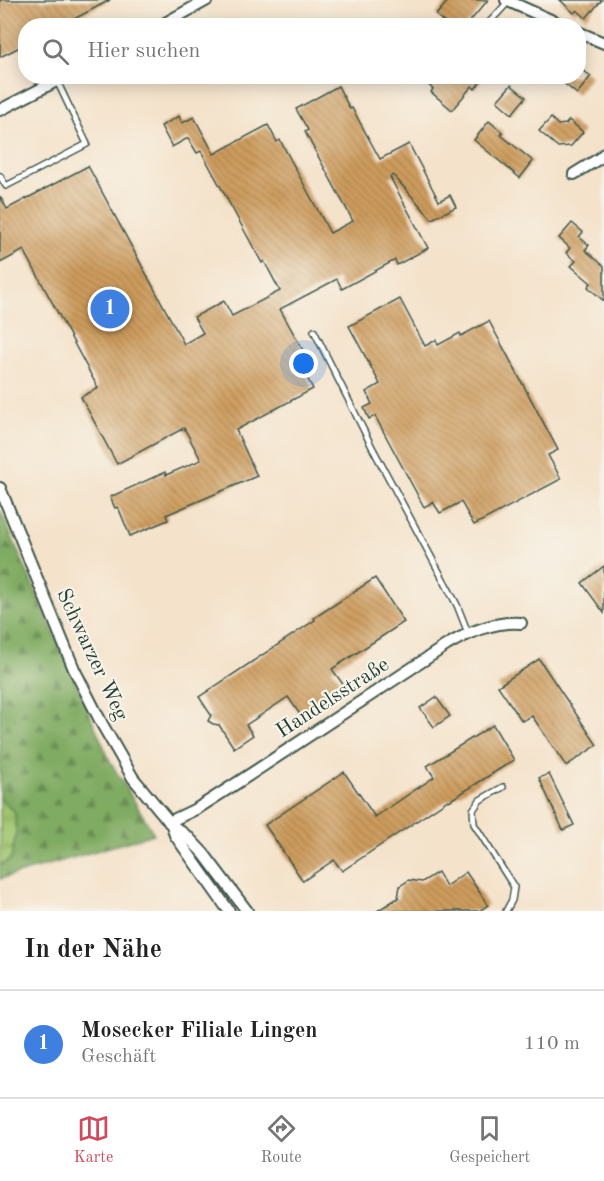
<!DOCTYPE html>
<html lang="de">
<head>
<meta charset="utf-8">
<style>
	body { margin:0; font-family:"Old Standard TT",serif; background:#f6f6f6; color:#222 }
	.you { position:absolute; left:304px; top:364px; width:21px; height:21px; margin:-15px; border:4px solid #fff; border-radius:50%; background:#1a73e8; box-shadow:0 0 0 9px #1a73e833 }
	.badge { display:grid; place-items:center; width:39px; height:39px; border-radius:50%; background:#d1495b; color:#fff; font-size:20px; font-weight:700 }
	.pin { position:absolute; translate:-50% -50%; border:3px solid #fff; box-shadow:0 2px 6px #0006 }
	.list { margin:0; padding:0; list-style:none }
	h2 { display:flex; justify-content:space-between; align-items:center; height:78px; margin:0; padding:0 24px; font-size:26px }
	h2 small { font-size:20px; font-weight:400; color:#767676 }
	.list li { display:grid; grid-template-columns:39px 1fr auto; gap:18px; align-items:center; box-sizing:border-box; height:108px; padding:0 24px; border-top:2px solid #e0e0e0 }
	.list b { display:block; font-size:22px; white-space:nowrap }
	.list p { margin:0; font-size:20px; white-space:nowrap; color:#767676 }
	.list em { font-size:20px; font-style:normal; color:#767676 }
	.icon { flex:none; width:33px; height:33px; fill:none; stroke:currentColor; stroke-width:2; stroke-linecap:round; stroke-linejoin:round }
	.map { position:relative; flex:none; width:604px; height:911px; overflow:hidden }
	.search { position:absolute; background:#fff; box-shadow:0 3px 15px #0003; left:18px; right:18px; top:18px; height:66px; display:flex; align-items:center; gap:15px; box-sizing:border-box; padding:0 21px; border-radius:24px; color:#767676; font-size:22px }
	.sheet { height:186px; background:#fff }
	nav { display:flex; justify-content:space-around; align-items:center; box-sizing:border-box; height:84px; border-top:2px solid #e0e0e0; background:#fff; font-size:16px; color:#767676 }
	nav a { display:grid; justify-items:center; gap:3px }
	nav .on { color:#d1495b }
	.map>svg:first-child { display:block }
	.grass { fill:url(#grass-tufts); stroke:#608252; stroke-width:1.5 }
	.forest { fill:url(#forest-firs); stroke:#50744b; stroke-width:1.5 }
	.building { fill:url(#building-back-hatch) }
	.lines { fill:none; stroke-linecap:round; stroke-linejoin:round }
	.service-casing { stroke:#3f564a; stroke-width:8 }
	.minor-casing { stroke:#3f564a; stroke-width:14 }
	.service { stroke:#fff; stroke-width:5 }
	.minor { stroke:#fff; stroke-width:10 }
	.labels { text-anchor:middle; stroke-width:4.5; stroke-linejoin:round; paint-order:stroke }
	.street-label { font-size:21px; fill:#1f3d34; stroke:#f7f3e8 }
</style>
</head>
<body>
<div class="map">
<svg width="604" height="911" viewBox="0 0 604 911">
	<defs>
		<pattern id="grass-tufts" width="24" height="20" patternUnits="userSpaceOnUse" patternTransform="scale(1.5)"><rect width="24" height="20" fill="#a0c670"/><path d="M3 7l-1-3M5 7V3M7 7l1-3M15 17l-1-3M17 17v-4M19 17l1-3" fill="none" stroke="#82a25d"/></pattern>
		<pattern id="forest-firs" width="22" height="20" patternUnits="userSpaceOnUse" patternTransform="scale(1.5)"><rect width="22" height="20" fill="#80ab62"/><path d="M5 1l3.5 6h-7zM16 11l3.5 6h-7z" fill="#688c52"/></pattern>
		<pattern id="building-back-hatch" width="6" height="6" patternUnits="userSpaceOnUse" patternTransform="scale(1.5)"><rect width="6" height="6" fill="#ce9c5d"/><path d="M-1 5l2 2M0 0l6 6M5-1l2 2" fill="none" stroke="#a7804e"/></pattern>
	</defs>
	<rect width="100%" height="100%" fill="#f7f3e8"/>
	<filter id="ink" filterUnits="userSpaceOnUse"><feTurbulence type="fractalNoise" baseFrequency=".0167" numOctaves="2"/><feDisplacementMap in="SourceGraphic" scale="12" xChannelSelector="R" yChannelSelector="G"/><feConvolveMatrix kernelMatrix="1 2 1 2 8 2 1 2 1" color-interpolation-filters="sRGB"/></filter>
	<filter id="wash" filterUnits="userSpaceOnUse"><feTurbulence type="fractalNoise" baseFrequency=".008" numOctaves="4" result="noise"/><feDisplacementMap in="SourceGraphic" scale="24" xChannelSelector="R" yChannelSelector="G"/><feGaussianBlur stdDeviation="1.35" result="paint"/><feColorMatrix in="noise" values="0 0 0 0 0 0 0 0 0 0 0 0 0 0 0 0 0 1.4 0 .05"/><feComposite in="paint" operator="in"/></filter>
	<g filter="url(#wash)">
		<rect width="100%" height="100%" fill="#f4e2ca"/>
		<polygon class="grass" points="0,799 15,813 16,835 11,859 0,865"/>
		<polygon class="forest" points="0,510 111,763 154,834 0,879 0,865 11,859 16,835 15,813 0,799"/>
		<g id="blocks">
			<g class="building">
				<polygon points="0,0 110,0 61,26 26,26 26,44 0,57"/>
				<polygon points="449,0 488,0 466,26 448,26 436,15"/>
				<polygon points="560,0 602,0 586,18 577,10 574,13"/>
				<polygon points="579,68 591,76 577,94 555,76 579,76"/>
				<polygon points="418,76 485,76 475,89 472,86 452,110 431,92 433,89"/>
				<polygon points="511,85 526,97 512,114 497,101"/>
				<polygon points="338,86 350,109 352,108 380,159 409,144 439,201 450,195 456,207 432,219 393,175 390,177 428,248 397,265 395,260 342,289 337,279 280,309 310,363 302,368 313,389 236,430 257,476 166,515 168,520 130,536 118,507 115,508 110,497 165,472 166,475 201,460 184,428 117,464 81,397 98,388 24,250 0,263 0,196 7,209 88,166 184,344 203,333 194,317 224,301 232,316 280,291 264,261 262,263 201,151 197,153 188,138 172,147 161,126 179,116 182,123 194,117 214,154 268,125 277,142 280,140 330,233 353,221 305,132 308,130 296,109"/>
				<polygon points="551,118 558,125 566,124 569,120 583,132 571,146 558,147 539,131"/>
				<polygon points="489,121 503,133 501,135 533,161 520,178 474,140"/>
				<polygon points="572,223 583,232 579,237 589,245 585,250 604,266 604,301 588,287 591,283 571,266 576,261 566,253 570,248 559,238"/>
				<polygon points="400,299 425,346 436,340 438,345 460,333 461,336 489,321 558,450 548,455 561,479 474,525 461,502 440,513 433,502 424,507 375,416 369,419 364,408 372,404 366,392 380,384 349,326"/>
				<polygon points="604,566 604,613 582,583"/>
				<polygon points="375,578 404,622 332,669 345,687 301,716 288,697 246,725 253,735 234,748 219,725 213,724 208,721 211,715 199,697 315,620 314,618"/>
				<polygon points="539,659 597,745 566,766 532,716 522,721 498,686"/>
				<polygon points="436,697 450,716 434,727 420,708"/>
				<polygon points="493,725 514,760 449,801 448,800 342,871 334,860 303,881 265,825 344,772 375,817 434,777 427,766"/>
				<polygon points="549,774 574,825 563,830 539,778"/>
				<polygon points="438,872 446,886 466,872 488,905 479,911 377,911 398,898 400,886 409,880 422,882"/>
			</g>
		</g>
	</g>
	<g filter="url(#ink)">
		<use href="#blocks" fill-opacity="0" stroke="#3f564a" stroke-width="1.5"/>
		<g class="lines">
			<g class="service-casing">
				<g id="service">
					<polyline points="486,26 509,1"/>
					<polyline points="0,176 6,186 87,144 57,81"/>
					<polyline points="314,331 373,449 457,605 468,633"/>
					<polyline points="503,787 480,800 473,810 474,824 514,887 512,900 506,911"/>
				</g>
			</g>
			<g class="minor-casing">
				<g id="minor">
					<polyline points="506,0 564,26"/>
					<polyline points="160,26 207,0"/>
					<polyline points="578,32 604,43"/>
					<polyline points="0,110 66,76"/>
					<polyline points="574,174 600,158 604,154"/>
					<polyline points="0,488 74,669 102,724 133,778 172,825 188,837 204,854 247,911"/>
					<path d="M169,822L198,808L237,783L447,645C469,632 496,621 521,623"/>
					<polyline points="172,825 175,835 229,911"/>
				</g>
			</g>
			<use href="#service" class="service"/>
			<use href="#minor" class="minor"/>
		</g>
	</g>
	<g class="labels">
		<g class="street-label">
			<text transform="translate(93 654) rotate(65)" y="7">Schwarzer Weg</text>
			<text transform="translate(332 697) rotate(-33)" y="7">Handelsstraße</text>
		</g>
	</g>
</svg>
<div class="you"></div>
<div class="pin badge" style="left:110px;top:309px;background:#3f7fe0">1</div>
<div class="search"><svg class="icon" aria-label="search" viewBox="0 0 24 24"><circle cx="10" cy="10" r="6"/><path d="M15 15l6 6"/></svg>Hier suchen</div>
</div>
<section class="sheet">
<h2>In der Nähe<small></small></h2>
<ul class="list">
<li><span class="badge" style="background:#3f7fe0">1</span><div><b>Mosecker Filiale Lingen</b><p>Geschäft</p></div><em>110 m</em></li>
</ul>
</section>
<nav>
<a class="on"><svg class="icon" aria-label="map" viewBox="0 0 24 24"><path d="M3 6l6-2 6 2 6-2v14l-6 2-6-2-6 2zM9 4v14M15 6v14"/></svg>Karte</a>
<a><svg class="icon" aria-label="directions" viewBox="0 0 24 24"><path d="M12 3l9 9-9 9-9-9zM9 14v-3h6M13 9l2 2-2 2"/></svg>Route</a>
<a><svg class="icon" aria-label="saved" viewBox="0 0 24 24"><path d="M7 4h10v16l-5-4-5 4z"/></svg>Gespeichert</a>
</nav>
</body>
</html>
